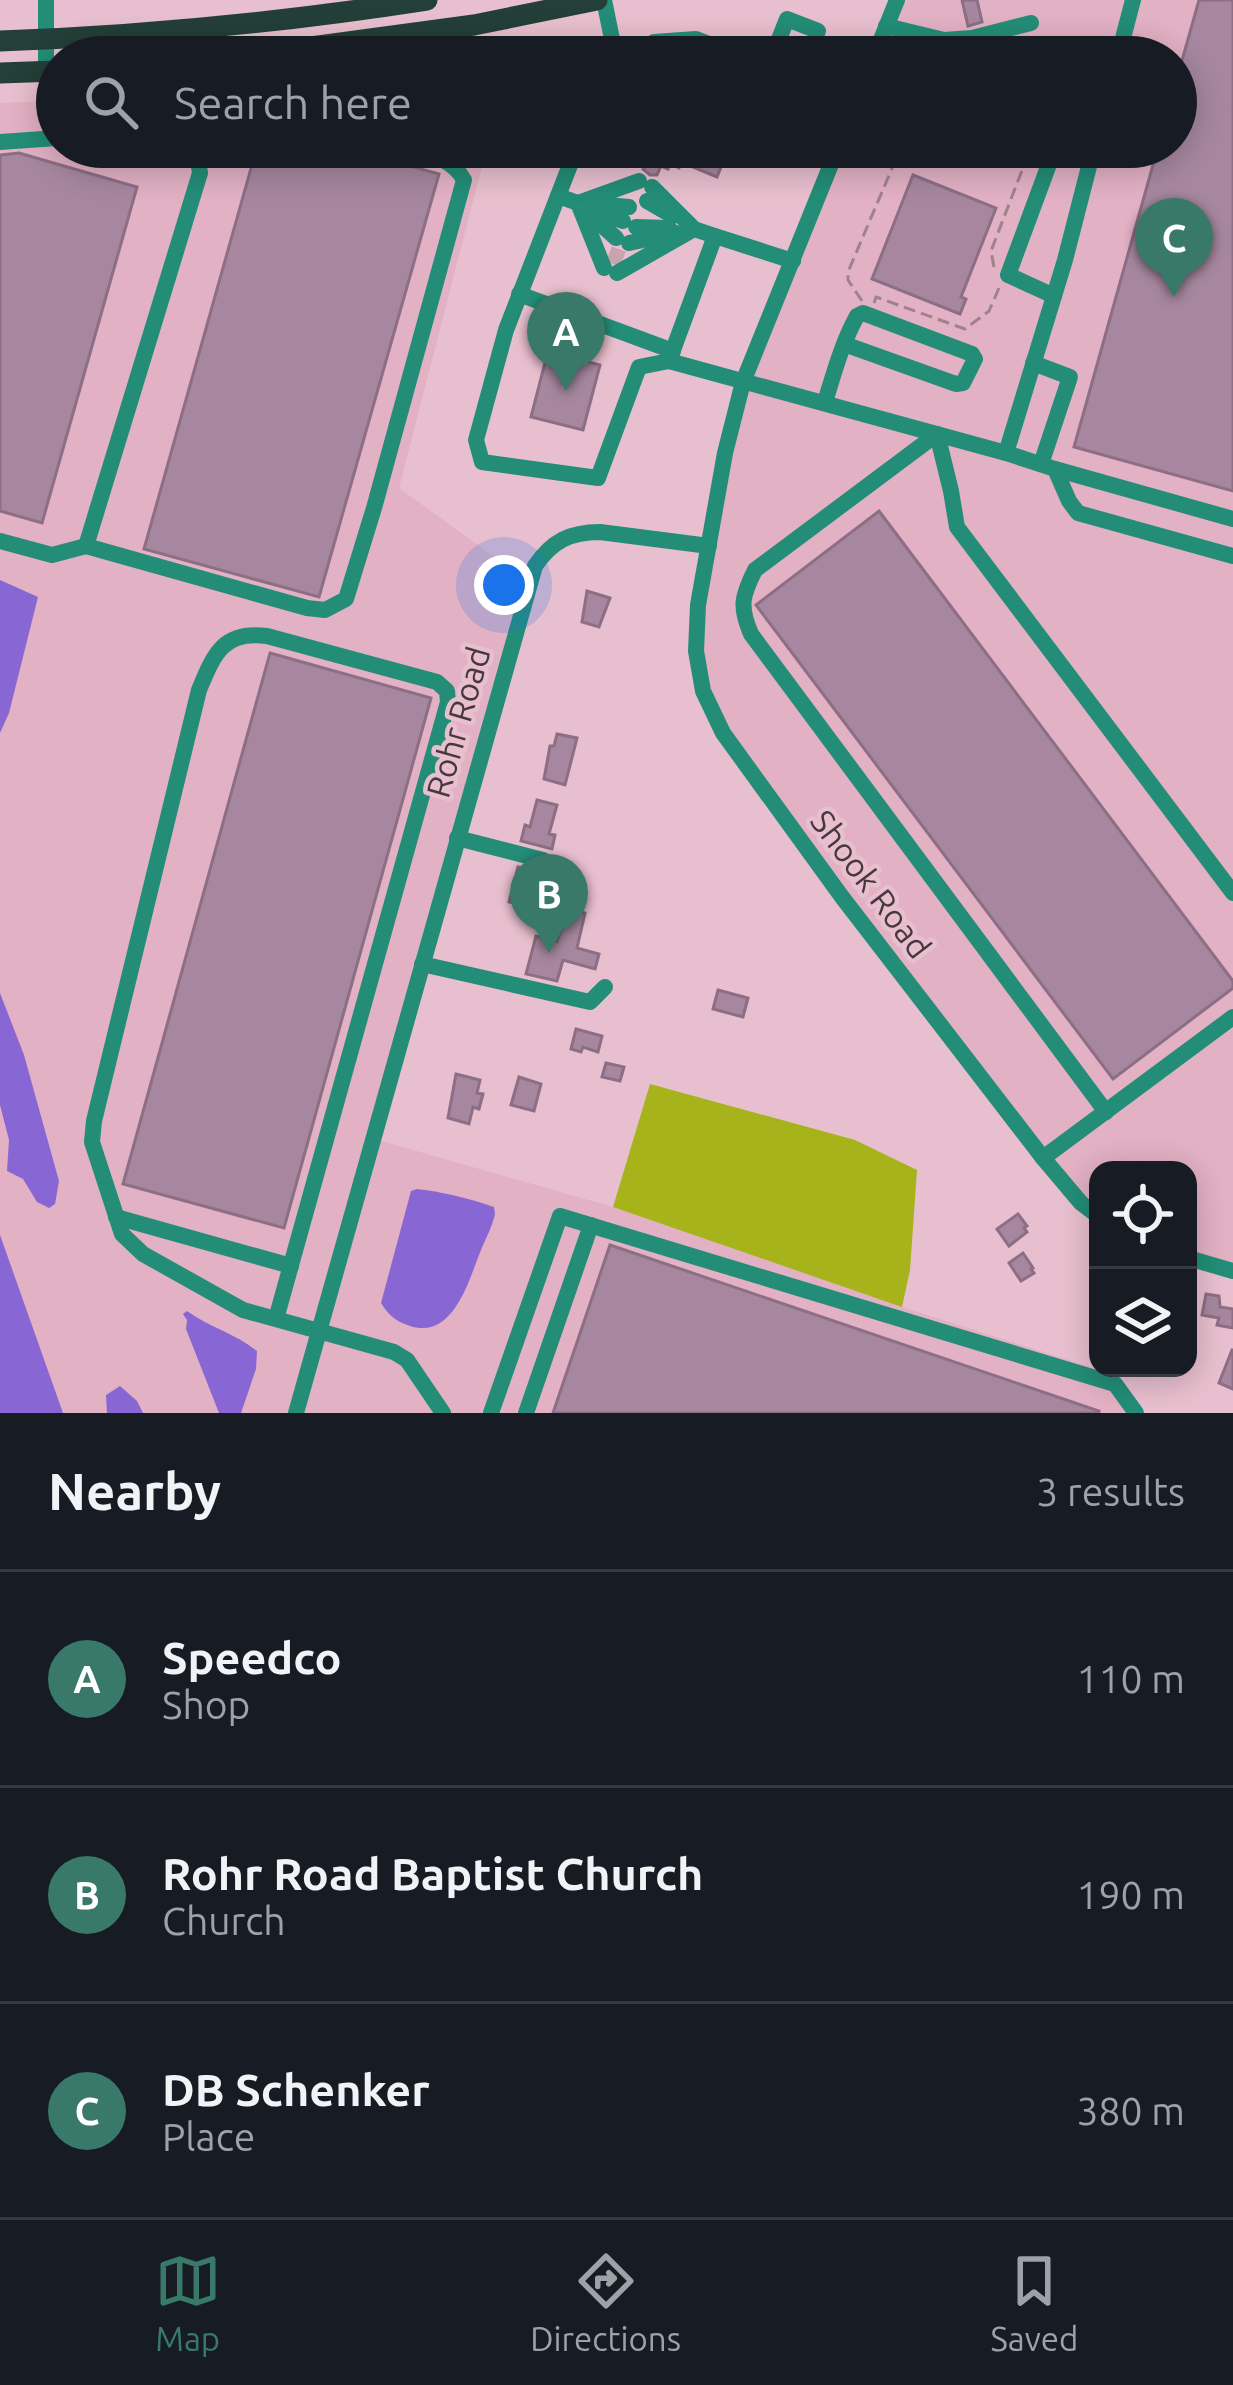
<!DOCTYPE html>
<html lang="en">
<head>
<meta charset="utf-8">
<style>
	body { margin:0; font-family:Ubuntu,sans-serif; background:#20242c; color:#f1f3f6 }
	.controls { position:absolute; right:36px; bottom:36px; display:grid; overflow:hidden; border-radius:24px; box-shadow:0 6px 30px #0003 }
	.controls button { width:108px; height:108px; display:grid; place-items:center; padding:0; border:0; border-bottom:3px solid #363941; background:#171b24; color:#f1f3f6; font:60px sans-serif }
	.you { position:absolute; left:504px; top:585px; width:42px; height:42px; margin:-30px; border:9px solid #fff; border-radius:50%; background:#1a73e8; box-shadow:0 0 0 18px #1a73e833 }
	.badge { display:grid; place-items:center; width:78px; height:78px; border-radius:50%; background:#387969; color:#fff; font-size:39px; font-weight:700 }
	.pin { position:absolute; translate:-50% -99px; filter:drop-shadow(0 3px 6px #0008) }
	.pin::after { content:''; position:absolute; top:63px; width:42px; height:36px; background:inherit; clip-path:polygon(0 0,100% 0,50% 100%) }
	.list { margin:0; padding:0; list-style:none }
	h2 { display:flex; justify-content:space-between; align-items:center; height:156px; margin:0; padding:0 48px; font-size:51px }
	h2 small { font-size:39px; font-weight:400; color:#9ea1a6 }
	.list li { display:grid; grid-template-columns:78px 1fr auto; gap:36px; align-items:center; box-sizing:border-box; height:216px; padding:0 48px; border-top:3px solid #363941 }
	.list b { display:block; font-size:45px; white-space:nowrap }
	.list p { margin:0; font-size:39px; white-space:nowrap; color:#9ea1a6 }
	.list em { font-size:39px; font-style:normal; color:#9ea1a6 }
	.icon { flex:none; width:66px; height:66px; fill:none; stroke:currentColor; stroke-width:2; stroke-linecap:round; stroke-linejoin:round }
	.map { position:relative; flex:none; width:1233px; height:1413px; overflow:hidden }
	.search { position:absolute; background:#171b24; box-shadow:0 6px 30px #0003; left:36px; right:36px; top:36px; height:132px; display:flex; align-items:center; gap:30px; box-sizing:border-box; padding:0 42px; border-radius:66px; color:#9ea1a6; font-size:45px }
	.sheet { height:804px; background:#171b24 }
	nav { display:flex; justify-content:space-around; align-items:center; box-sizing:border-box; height:168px; border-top:3px solid #363941; background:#171b24; font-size:33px; color:#9ea1a6 }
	nav a { display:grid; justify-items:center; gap:6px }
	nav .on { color:#387969 }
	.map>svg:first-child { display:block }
	.built { fill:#e2b1c3 }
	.green { fill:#a6b31b }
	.water { fill:#8867d4 }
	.building { fill:#a6879f; stroke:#8c6e85; stroke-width:3 }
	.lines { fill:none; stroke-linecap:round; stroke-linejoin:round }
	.minor-tunnel { stroke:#c8a4b1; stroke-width:16; stroke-dasharray:16 8; stroke-linecap:butt }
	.path { stroke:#a0828d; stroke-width:3; stroke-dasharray:12 6; stroke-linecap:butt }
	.minor { stroke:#238d77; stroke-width:16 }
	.major { stroke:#233f38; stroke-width:21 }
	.labels { text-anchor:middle; stroke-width:9; stroke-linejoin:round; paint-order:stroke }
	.street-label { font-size:33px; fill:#48383e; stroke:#e8bfce }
</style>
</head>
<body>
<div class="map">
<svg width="1233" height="1413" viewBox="0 0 1233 1413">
	<rect width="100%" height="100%" fill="#e8bfce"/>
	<g class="built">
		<polygon points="897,0 1233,0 1233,1271 1188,1258 1188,1170 1098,1170 1098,1216 723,733 696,663 725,452 838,147 1176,147 1176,57 874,57"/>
		<polygon points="57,101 57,147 487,147 399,488 529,582 296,1413 0,1413 0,103"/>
		<polygon points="378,1140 613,1207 902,1307 1113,1374 1144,1413 302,1413"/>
	</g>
	<polygon class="green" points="650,1084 855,1140 917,1170 910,1270 902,1307 613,1207"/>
	<g class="water">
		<polygon points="0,580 38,597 9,713 0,733"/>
		<polygon points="0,993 24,1055 59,1181 55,1204 49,1208 37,1202 23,1179 7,1171 9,1140 0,1105"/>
		<path d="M417,1189C443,1192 468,1198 494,1207L495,1214C492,1227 486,1238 481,1250C469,1279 454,1340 410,1326C397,1322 388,1315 381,1303L411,1191Z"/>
		<polygon points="0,1235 63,1413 0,1413"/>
		<path d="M187,1311C209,1327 236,1334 257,1351L256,1369L241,1413H219L186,1329L187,1320L183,1314Z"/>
		<polygon points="120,1386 137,1401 143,1413 107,1413 106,1395"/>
	</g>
	<g class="building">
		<polygon points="962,0 977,0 982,22 968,26"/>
		<polygon points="1199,0 1233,0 1233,491 1074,447 1158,147 1176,147 1176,82"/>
		<polygon points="257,147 342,147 439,174 319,597 144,549"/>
		<polygon points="627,147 725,147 724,151 727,152 717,177 681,162 679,168 671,164 668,169 661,166 657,175 650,175 643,169 649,156"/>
		<polygon points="19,153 137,187 42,523 0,511 0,155"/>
		<polygon points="913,175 996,208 961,297 966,299 960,314 872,279"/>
		<polygon points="548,351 600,365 583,430 531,417"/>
		<polygon points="879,511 1233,981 1233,988 1113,1079 756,605"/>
		<polygon points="587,591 610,598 599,627 582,622"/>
		<polygon points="270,653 431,698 284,1228 123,1184"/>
		<polygon points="557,734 577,738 565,785 544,779 550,746 554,746"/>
		<polygon points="537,800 557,805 549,834 555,835 552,849 521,841 525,825 530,827"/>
		<polygon points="518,867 541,874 545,880 543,888 535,885 531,899 527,898 525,906 509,902"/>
		<polygon points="568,908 585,913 577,948 599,954 595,969 563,960 557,981 526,974 536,936 557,942"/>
		<polygon points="718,990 748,998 743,1017 713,1009"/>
		<polygon points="576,1029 602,1036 598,1052 583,1047 581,1052 571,1049"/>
		<polygon points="606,1063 624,1067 620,1081 602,1077"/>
		<polygon points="456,1074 480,1080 477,1093 483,1094 479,1109 473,1107 469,1124 448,1118"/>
		<polygon points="519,1077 541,1084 534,1111 511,1105"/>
		<polygon points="1018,1214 1027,1226 1024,1228 1027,1232 1009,1246 997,1229"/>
		<polygon points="610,1245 1099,1411 1099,1413 553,1413"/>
		<polygon points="1023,1253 1033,1268 1031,1269 1034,1273 1021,1281 1009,1263"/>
		<polygon points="1206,1294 1219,1296 1220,1307 1233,1309 1233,1328 1217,1325 1219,1318 1202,1315"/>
		<polygon points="1232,1350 1233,1350 1233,1389 1219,1383"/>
	</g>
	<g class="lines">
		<g class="minor-tunnel">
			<polyline points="678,57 681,49"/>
			<polyline points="695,57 696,55"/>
			<polyline points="609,254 623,259"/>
		</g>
		<g class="path">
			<polyline points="994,267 991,251 1031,147"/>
			<polyline points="862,301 848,280 848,272 893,166 903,157 905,147"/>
			<polyline points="874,303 876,297 965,329 989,311 999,288"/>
		</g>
		<g class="minor">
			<polyline points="46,0 46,72"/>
			<polyline points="604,0 612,39 611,57"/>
			<polyline points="886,26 944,40 972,38 1031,23"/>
			<polyline points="648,57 654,42 696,39 742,57"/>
			<polyline points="772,57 787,19 818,31 807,57"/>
			<polyline points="874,57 897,0"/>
			<polyline points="1118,57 1133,0"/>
			<polyline points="0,142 57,138"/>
			<polyline points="577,147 506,330 476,440 482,462 598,478 639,367 669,361"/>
			<polyline points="838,147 743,382 725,453 698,605 696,651 703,691 723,733 842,897 1043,1158 1081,1203 1098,1216"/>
			<polyline points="1048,167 1008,275 1054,296"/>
			<polyline points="652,187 694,229"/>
			<polyline points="558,196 578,203 604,268"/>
			<polyline points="647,201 673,216"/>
			<polyline points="578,203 639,181"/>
			<polyline points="585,203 629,207"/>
			<polyline points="583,208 616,238"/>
			<polyline points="595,210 623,221"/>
			<polyline points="636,227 669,228"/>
			<polyline points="629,243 676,233"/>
			<polyline points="793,261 715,236 669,361 1006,453 1055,469 1069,501 1078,513 1233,556"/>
			<polyline points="617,273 694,229 715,236"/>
			<polyline points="519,294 673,351"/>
			<polyline points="1033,363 1070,377 1041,464"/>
			<path d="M825,402C834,373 842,343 857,316L863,313L972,354L975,359L963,383L956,384L844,344"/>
			<polyline points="1006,453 1065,260 1094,147"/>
			<polyline points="1055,469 1233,519"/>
			<path d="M0,541L52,555L86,546L307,608L325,610L346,599L374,508L464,180C452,157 426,154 402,147"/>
			<polyline points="86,546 200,173 196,147"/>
			<polyline points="457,838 543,860 551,865 560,879 556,904"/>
			<polyline points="422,964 590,1002 605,987"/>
			<path d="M1106,1112L751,634C739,606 742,596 755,570L937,434L951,491L957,527L1233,893"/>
			<polyline points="1043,1158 1233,1017"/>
			<polyline points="116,1217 291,1266"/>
			<polyline points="1188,1258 1233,1271"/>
			<path d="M276,1319L448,702L447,691L437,682L267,636C223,630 214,654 199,690L94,1121L92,1142L122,1234L143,1254L243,1310L394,1352L407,1360L443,1413"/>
			<path d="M296,1413L535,566C552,541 570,532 600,532L709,546"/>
			<polyline points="491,1413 560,1216 1115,1384 1136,1413"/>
			<polyline points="526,1413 591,1225"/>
		</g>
		<g class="major">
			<path d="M0,41C143,36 285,22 427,0"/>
			<polyline points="237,57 474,25 597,0"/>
			<polyline points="0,73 57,71"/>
		</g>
	</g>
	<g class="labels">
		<g class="street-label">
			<text transform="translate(458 722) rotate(-74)" y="12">Rohr Road</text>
			<text transform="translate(871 884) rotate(53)" y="12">Shook Road</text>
		</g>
	</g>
</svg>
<div class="controls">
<button><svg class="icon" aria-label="locate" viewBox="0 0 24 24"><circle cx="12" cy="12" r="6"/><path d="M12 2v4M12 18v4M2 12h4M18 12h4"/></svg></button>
<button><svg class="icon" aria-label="layers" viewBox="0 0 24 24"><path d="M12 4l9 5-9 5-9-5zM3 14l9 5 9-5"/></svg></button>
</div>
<div class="you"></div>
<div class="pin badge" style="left:566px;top:391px">A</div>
<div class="pin badge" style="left:549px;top:953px">B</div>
<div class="pin badge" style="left:1174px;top:297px">C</div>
<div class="search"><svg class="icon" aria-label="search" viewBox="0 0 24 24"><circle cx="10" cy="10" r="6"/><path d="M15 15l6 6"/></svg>Search here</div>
</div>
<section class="sheet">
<h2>Nearby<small>3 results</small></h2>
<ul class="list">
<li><span class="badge">A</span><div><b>Speedco</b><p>Shop</p></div><em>110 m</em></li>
<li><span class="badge">B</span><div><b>Rohr Road Baptist Church</b><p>Church</p></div><em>190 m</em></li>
<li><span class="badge">C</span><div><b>DB Schenker</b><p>Place</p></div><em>380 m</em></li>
</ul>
</section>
<nav>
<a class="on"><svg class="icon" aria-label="map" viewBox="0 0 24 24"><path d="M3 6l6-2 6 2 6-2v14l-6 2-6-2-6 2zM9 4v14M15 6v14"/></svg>Map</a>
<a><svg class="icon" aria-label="directions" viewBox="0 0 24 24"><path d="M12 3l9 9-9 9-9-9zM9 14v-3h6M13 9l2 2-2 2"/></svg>Directions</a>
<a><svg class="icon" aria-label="saved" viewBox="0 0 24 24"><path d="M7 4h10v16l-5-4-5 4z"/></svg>Saved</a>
</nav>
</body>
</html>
